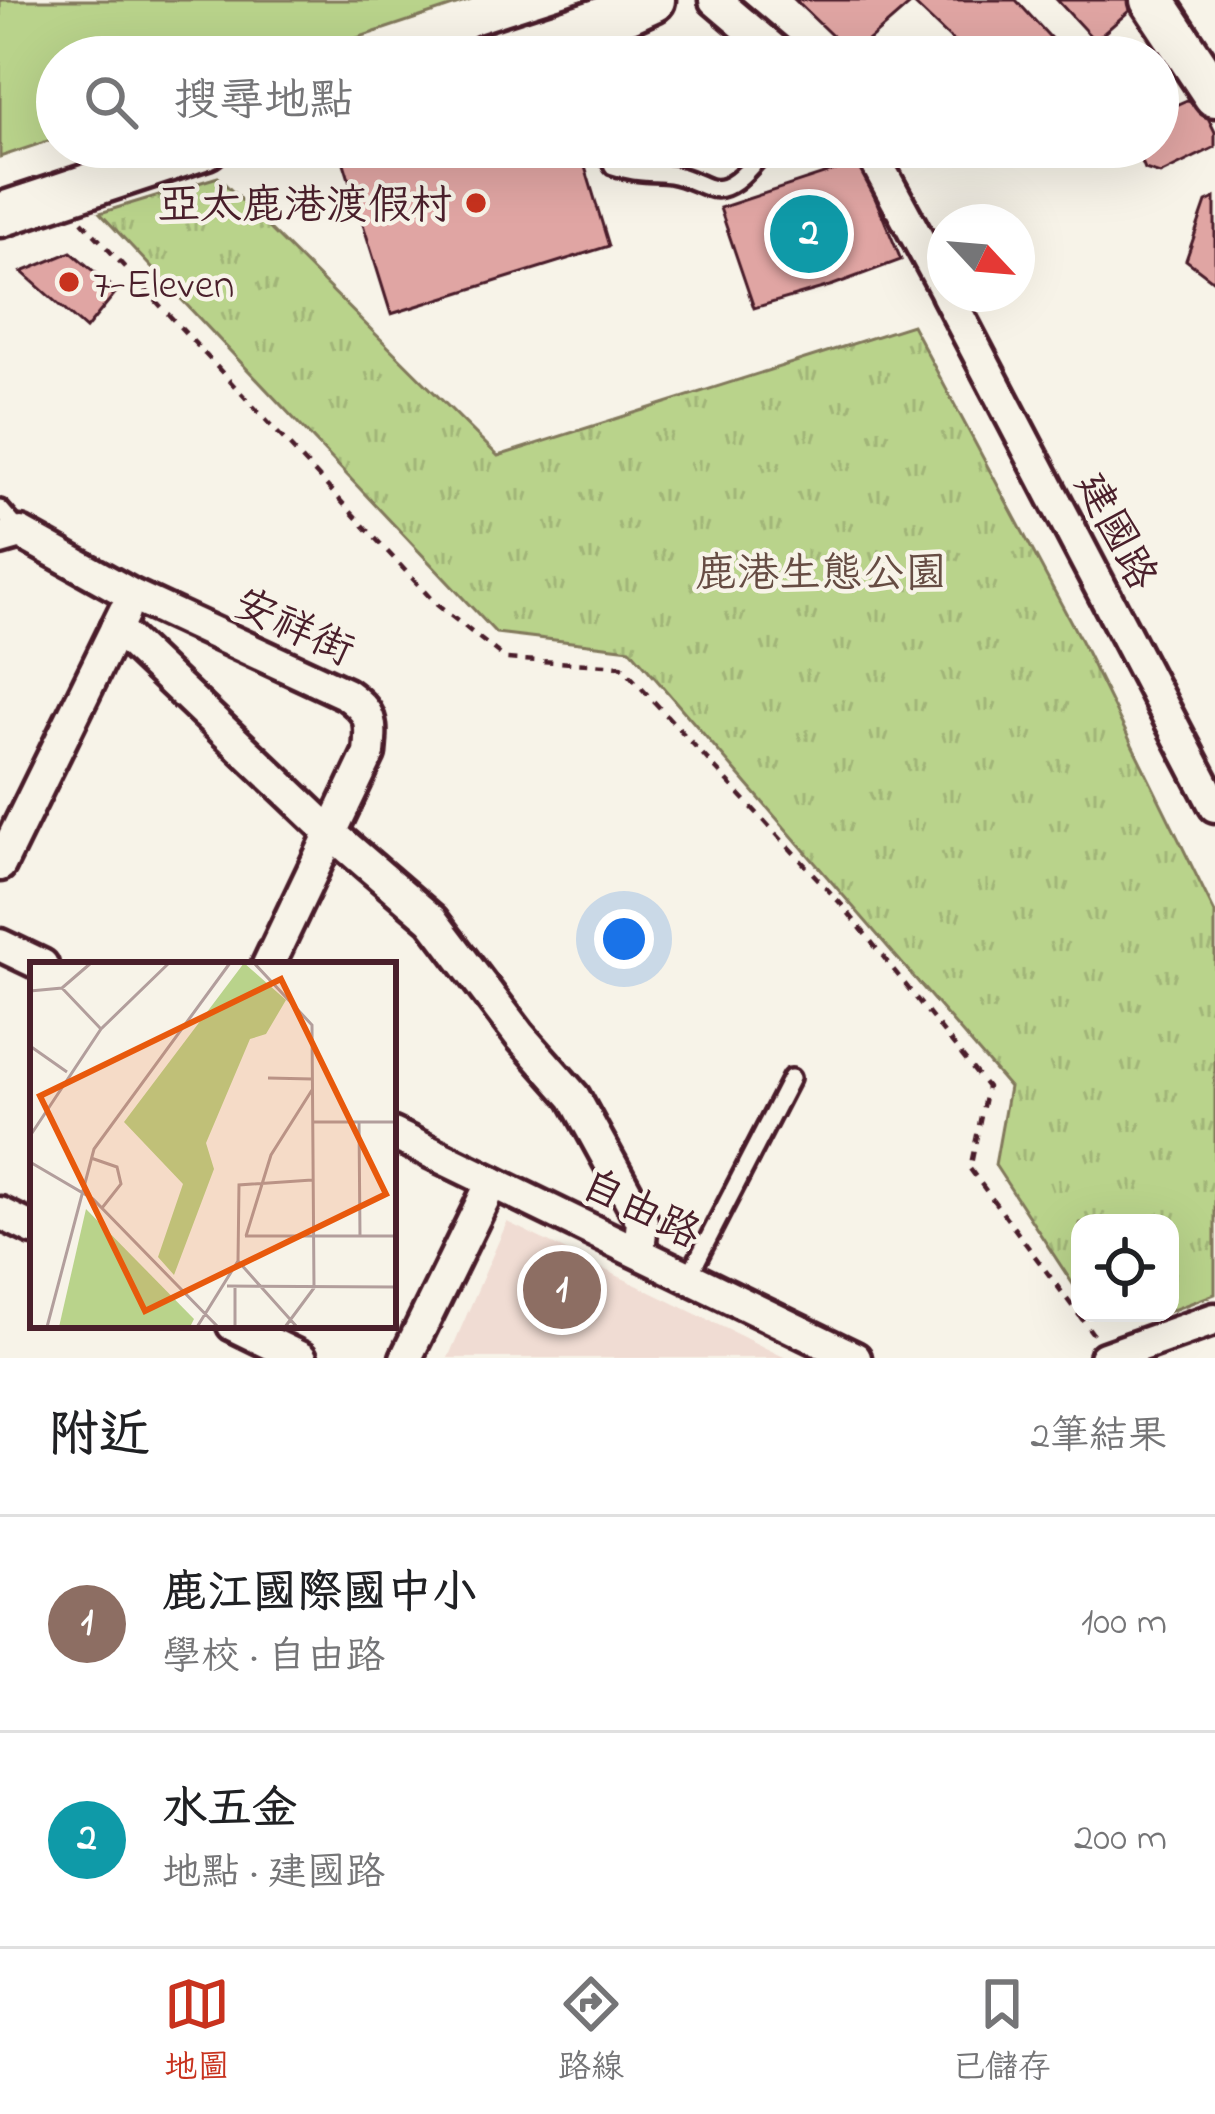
<!DOCTYPE html>
<html lang="zh-TW">
<head>
<meta charset="utf-8">
<style>
	body { margin:0; font-family:"Indie Flower","LXGW WenKai TC",sans-serif; background:#f6f6f6; color:#202124 }
	.controls { position:absolute; right:36px; bottom:36px; display:grid; overflow:hidden; border-radius:24px; box-shadow:0 12px 48px #0002 }
	.controls button { width:108px; height:108px; display:grid; place-items:center; padding:0; border:0; border-bottom:3px solid #e0e0e0; background:#fff; color:#202124; font:60px sans-serif }
	.compass { position:absolute; left:927px; top:204px; width:108px; height:108px; border-radius:50%; background:#fff; box-shadow:0 12px 48px #0002; rotate:116deg }
	.you { position:absolute; left:624px; top:939px; width:42px; height:42px; margin:-30px; border:9px solid #fff; border-radius:50%; background:#1a73e8; box-shadow:0 0 0 18px #1a73e833 }
	.badge { display:grid; place-items:center; width:78px; height:78px; border-radius:50%; background:#c8321e; color:#fff; font-size:39px; font-weight:700 }
	.pin { position:absolute; translate:-50% -50%; border:6px solid #fff; box-shadow:0 3px 12px #0006 }
	.list { margin:0; padding:0; list-style:none }
	h2 { display:flex; justify-content:space-between; align-items:center; height:156px; margin:0; padding:0 48px; font-size:51px }
	h2 small { font-size:39px; font-weight:400; color:#757577 }
	.list li { display:grid; grid-template-columns:78px 1fr auto; gap:36px; align-items:center; box-sizing:border-box; height:216px; padding:0 48px; border-top:3px solid #e0e0e0 }
	.list b { display:block; font-size:45px; white-space:nowrap }
	.list p { margin:0; font-size:39px; white-space:nowrap; color:#757577 }
	.list em { font-size:39px; font-style:normal; color:#757577 }
	.icon { flex:none; width:66px; height:66px; fill:none; stroke:currentColor; stroke-width:2; stroke-linecap:round; stroke-linejoin:round }
	.map { position:relative; flex:none; width:1215px; height:1358px; overflow:hidden }
	.search { position:absolute; background:#fff; box-shadow:0 12px 48px #0002; left:36px; right:36px; top:36px; height:132px; display:flex; align-items:center; gap:30px; box-sizing:border-box; padding:0 42px; border-radius:66px; color:#757577; font-size:45px }
	.sheet { height:588px; background:#fff }
	nav { display:flex; justify-content:space-around; align-items:center; box-sizing:border-box; height:168px; border-top:3px solid #e0e0e0; background:#fff; font-size:33px; color:#757577 }
	nav a { display:grid; justify-items:center; gap:6px }
	nav .on { color:#c8321e }
	.map>svg:first-child { display:block }
	.built { fill:#f0dcd3 }
	.park { fill:url(#park-tufts); stroke:#82795b; stroke-width:3 }
	.pitch { fill:#b9d38b; stroke:#82795b; stroke-width:3 }
	.building { fill:#e0a5a3; stroke:#4a1f2b; stroke-width:3 }
	.lines { fill:none; stroke-linecap:round; stroke-linejoin:round }
	.service-casing { stroke:#4a1f2b; stroke-width:24 }
	.minor-casing { stroke:#4a1f2b; stroke-width:39 }
	.secondary-casing { stroke:#4a1f2b; stroke-width:51 }
	.path { stroke:#4a1f2b; stroke-width:4.5; stroke-dasharray:9 9; stroke-linecap:butt }
	.service { stroke:#f7f3e8; stroke-width:15 }
	.minor { stroke:#f7f3e8; stroke-width:30 }
	.secondary { stroke:#f7f3e8; stroke-width:42 }
	.poi-dot { fill:#c8321e; stroke:#f7f3e8; stroke-width:4.5 }
	.labels { text-anchor:middle; stroke-width:9; stroke-linejoin:round; paint-order:stroke }
	.poi-label { font-size:42px; fill:#4a1f2b; stroke:#f7f3e8; text-anchor:end }
	.street-label { font-size:42px; fill:#4a1f2b; stroke:#f7f3e8 }
	.park-label { font-size:42px; fill:#664c43; stroke:#f7f3e8 }
	.inset-road { fill:none; stroke:#b29e9c; stroke-width:3 }
	.view { fill:#e8590c; fill-opacity:0.15; stroke:#e8590c; stroke-width:6 }
	.inset-edge { fill:none; stroke:#4a1f2b; stroke-width:6 }
</style>
</head>
<body>
<div class="map">
<svg width="1215" height="1358" viewBox="0 0 1215 1358">
	<defs>
		<pattern id="park-tufts" width="24" height="20" patternUnits="userSpaceOnUse" patternTransform="scale(3)"><rect width="24" height="20" fill="#b9d38b"/><path d="M3 7l-1-3M5 7V3M7 7l1-3M15 17l-1-3M17 17v-4M19 17l1-3" fill="none" stroke="#a1b578"/></pattern>
	</defs>
	<rect width="100%" height="100%" fill="#f7f3e8"/>
	<filter id="ink" filterUnits="userSpaceOnUse"><feTurbulence type="fractalNoise" baseFrequency=".00833" numOctaves="2"/><feDisplacementMap in="SourceGraphic" scale="24" xChannelSelector="R" yChannelSelector="G"/><feConvolveMatrix kernelMatrix="1 2 1 2 8 2 1 2 1" color-interpolation-filters="sRGB"/></filter>
	<g filter="url(#ink)">
		<polygon class="built" points="507,1222 786,1358 448,1358"/>
		<polygon class="park" points="218,177 498,456 912,325 1081,641 1215,913 1215,1294 1170,1311 1170,1223 1080,1223 1080,1295 995,1165 1009,1087 630,649 496,633 100,213"/>
		<polygon class="pitch" points="0,0 471,0 300,57 57,57 57,138 0,157"/>
		<g class="building">
			<polygon points="795,0 915,0 852,55"/>
			<polygon points="916,0 1016,0 1068,57 970,57 912,2"/>
			<polygon points="1057,0 1134,0 1137,4 1095,41"/>
			<polygon points="1187,100 1201,103 1215,132 1215,147 1160,174 1145,169 1136,147 1158,147 1158,113"/>
			<polygon points="384,147 579,147 609,246 391,314 343,160"/>
			<polygon points="860,162 901,260 833,285 754,308 720,208"/>
			<polygon points="1215,198 1215,282 1186,260 1206,202"/>
			<polygon points="71,252 117,291 86,329 22,272"/>
		</g>
		<g class="lines">
			<g class="service-casing">
				<g id="service">
					<path d="M604,147L613,166C633,173 650,172 670,174C684,176 694,182 707,187C731,197 754,162 768,147"/>
					<polyline points="0,509 21,533"/>
					<polyline points="689,1276 791,1078"/>
				</g>
			</g>
			<g class="minor-casing">
				<g id="minor">
					<polyline points="715,0 782,57"/>
					<polyline points="868,147 945,289"/>
					<polyline points="947,294 1215,806"/>
					<path d="M0,539L21,533L132,595L346,694C372,713 372,721 369,753L268,965"/>
					<polyline points="116,628 331,833 432,920 520,1036 574,1097 642,1221 639,1252"/>
					<polyline points="0,865 124,612"/>
					<polyline points="0,945 42,965"/>
					<polyline points="393,1134 855,1358"/>
					<polyline points="0,1213 33,1229"/>
					<polyline points="233,1325 301,1358"/>
					<polyline points="406,1358 492,1182"/>
					<polyline points="1105,1358 1215,1319"/>
				</g>
			</g>
			<g class="secondary-casing">
				<g id="secondary">
					<polyline points="1152,0 1215,95"/>
					<polyline points="486,57 629,11 653,0"/>
					<polyline points="0,215 206,147"/>
				</g>
			</g>
			<polyline class="path" points="82,221 437,605 506,659 621,666 842,905 987,1087 970,1169 1093,1334"/>
			<use href="#service" class="service"/>
			<use href="#minor" class="minor"/>
			<use href="#secondary" class="secondary"/>
		</g>
	</g>
	<g class="poi-dot">
		<circle cx="476" cy="203" r="12"/>
		<circle cx="69" cy="282" r="12"/>
	</g>
	<g class="labels">
		<g class="poi-label">
			<text x="452" y="218">亞太鹿港渡假村</text>
			<text x="93" y="297" text-anchor="start">7-Eleven</text>
		</g>
		<g class="street-label">
			<text transform="translate(1118 530) rotate(62)" y="15">建國路</text>
			<text transform="translate(295 625) rotate(25)" y="15">安祥街</text>
			<text transform="translate(642 1207) rotate(26)" y="15">自由路</text>
		</g>
		<g class="park-label">
			<text x="821" y="586">鹿港生態公園</text>
		</g>
	</g>
	<g transform="translate(30 962)">
		<rect width="366" height="366" fill="#f7f3e8"/>
		<path d="M214,1L256,38L236,72L220,77L176,181L184,207L144,313L128,295L153,222L94,160Z" fill="#b9d38b"/>
		<path d="M56,247L164,357L160,365H29Z" fill="#b9d38b"/>
		<path class="inset-road" d="M224,1L282,63L284,326L255,365M32,26L71,67M0,29L32,26L61,1M0,84L37,110M238,116L282,117M282,160H366M329,160L330,274M0,174L71,67L139,1M61,196L87,205L91,222L72,246M0,200L63,237L188,365M215,274H366M216,274L241,193L282,128M208,299L267,365M197,324L366,325M205,326V365M17,365L64,187L200,1M167,365L208,299L209,223L282,218"/>
		<path class="view" d="M251,17L356,232L115,349L10,134Z"/>
		<rect width="366" height="366" class="inset-edge"/>
	</g>
</svg>
<div class="controls">
<button><svg class="icon" aria-label="locate" viewBox="0 0 24 24"><circle cx="12" cy="12" r="6"/><path d="M12 2v4M12 18v4M2 12h4M18 12h4"/></svg></button>
</div>
<svg class="compass" viewBox="-18 -18 36 36"><path d="M0-13l5 13h-10z" fill="#e53935"/><path d="M0 13l5-13h-10z" fill="#757577"/></svg>
<div class="you"></div>
<div class="pin badge" style="left:562px;top:1290px;background:#8d6e63">1</div>
<div class="pin badge" style="left:809px;top:234px;background:#0f9aa8">2</div>
<div class="search"><svg class="icon" aria-label="search" viewBox="0 0 24 24"><circle cx="10" cy="10" r="6"/><path d="M15 15l6 6"/></svg>搜尋地點</div>
</div>
<section class="sheet">
<h2>附近<small>2筆結果</small></h2>
<ul class="list">
<li><span class="badge" style="background:#8d6e63">1</span><div><b>鹿江國際國中小</b><p>學校 · 自由路</p></div><em>100 m</em></li>
<li><span class="badge" style="background:#0f9aa8">2</span><div><b>水五金</b><p>地點 · 建國路</p></div><em>200 m</em></li>
</ul>
</section>
<nav>
<a class="on"><svg class="icon" aria-label="map" viewBox="0 0 24 24"><path d="M3 6l6-2 6 2 6-2v14l-6 2-6-2-6 2zM9 4v14M15 6v14"/></svg>地圖</a>
<a><svg class="icon" aria-label="directions" viewBox="0 0 24 24"><path d="M12 3l9 9-9 9-9-9zM9 14v-3h6M13 9l2 2-2 2"/></svg>路線</a>
<a><svg class="icon" aria-label="saved" viewBox="0 0 24 24"><path d="M7 4h10v16l-5-4-5 4z"/></svg>已儲存</a>
</nav>
</body>
</html>
